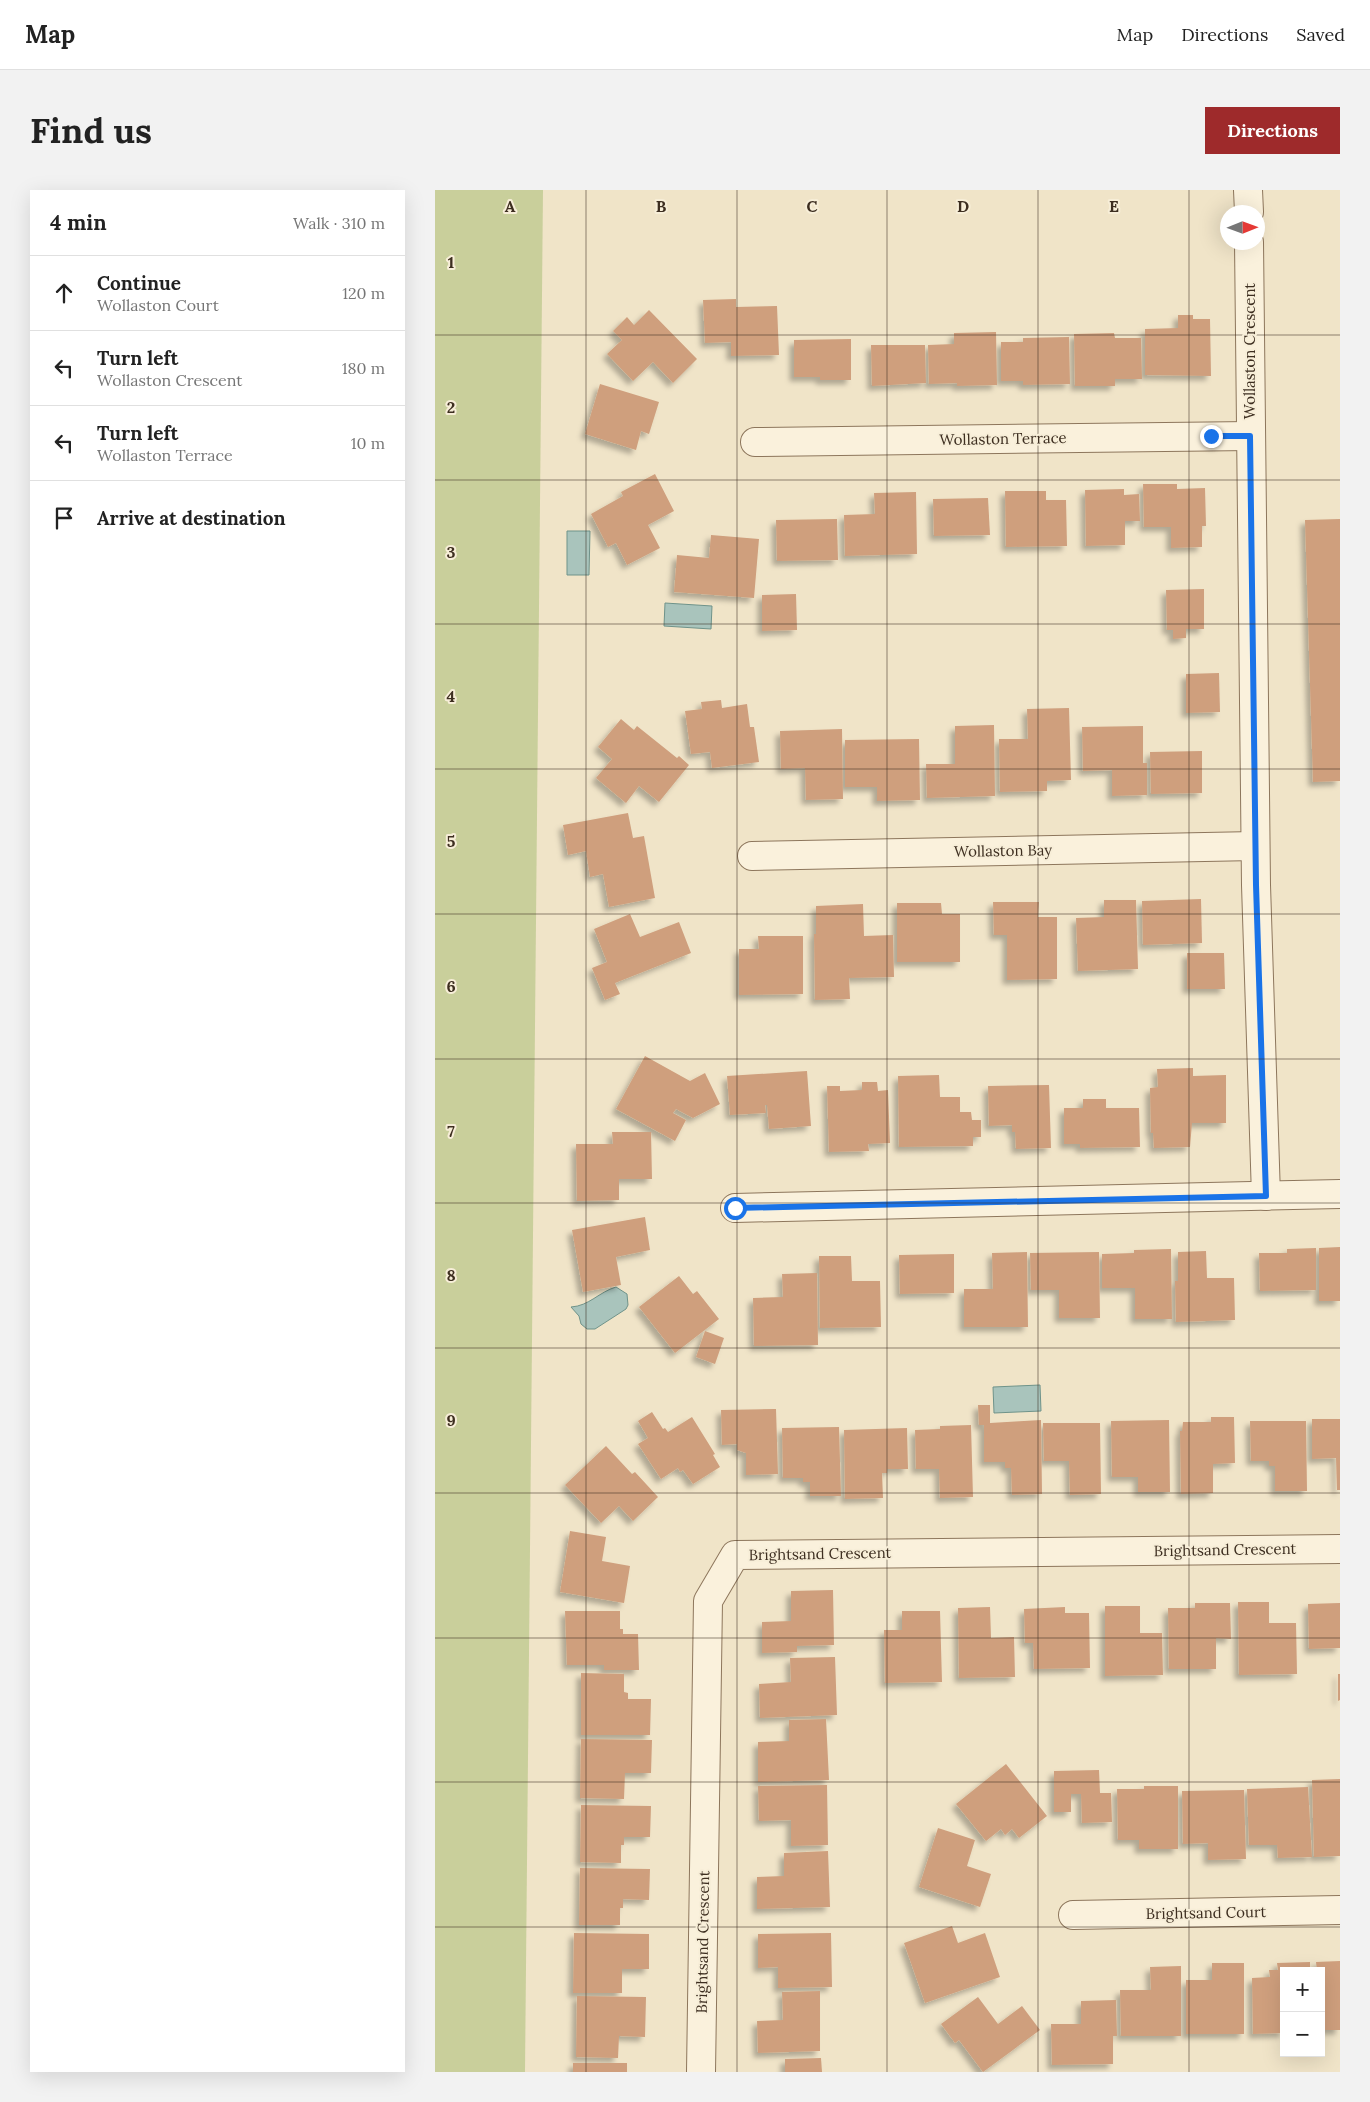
<!DOCTYPE html>
<html lang="en">
<head>
<meta charset="utf-8">
<style>
	body { margin:0; font-family:Lora,serif; background:#f2f2f2; color:#222 }
	.controls { position:absolute; right:15px; bottom:15px; display:grid; overflow:hidden; border-radius:0px; box-shadow:0 5px 20px #0002 }
	.controls button { width:45px; height:45px; display:grid; place-items:center; padding:0; border:0; border-bottom:1px solid #e0e0e0; background:#fff; color:#222; font:25px sans-serif }
	.compass { position:absolute; left:785px; top:15px; width:45px; height:45px; border-radius:50%; background:#fff; box-shadow:0 5px 20px #0002; rotate:89deg }
	.stop { position:absolute; width:15px; height:15px; margin:-11px; border:4px solid #1a73e8; border-radius:50%; background:#fff }
	.stop.end { background:#1a73e8; border-color:#fff; box-shadow:0 1px 5px #0008 }
	.list { margin:0; padding:0; list-style:none }
	h2 { display:flex; justify-content:space-between; align-items:center; height:65px; margin:0; padding:0 20px; font-size:21px }
	h2 small { font-size:16px; font-weight:400; color:#767676 }
	.list li { display:grid; grid-template-columns:32px 1fr auto; gap:15px; align-items:center; box-sizing:border-box; height:75px; padding:0 20px; border-top:1px solid #e0e0e0 }
	.list b { display:block; font-size:19px; white-space:nowrap }
	.list p { margin:0; font-size:16px; white-space:nowrap; color:#767676 }
	.list em { font-size:16px; font-style:normal; color:#767676 }
	.icon { flex:none; width:28px; height:28px; fill:none; stroke:currentColor; stroke-width:2; stroke-linecap:round; stroke-linejoin:round }
	.map { position:relative; flex:none; width:905px; height:1882px; overflow:hidden; border-radius:0px }
	header { display:flex; align-items:center; gap:30px; box-sizing:border-box; height:70px; padding:0 25px; background:#fff; border-bottom:1px solid #e0e0e0 }
	header strong { font-size:24px }
	nav { display:flex; gap:28px; margin-inline-start:auto; font-size:18px }
	.intro { display:flex; align-items:center; justify-content:space-between; box-sizing:border-box; height:120px; padding:0 30px }
	h1 { margin:0; font-size:35px }
	.button { padding:12px 22px; border-radius:0px; background:#9e2a2b; color:#fff; font-size:18px; font-weight:700 }
	main { display:flex; gap:30px; padding:0 30px }
	aside { flex:1; background:#fff; border-radius:0px; box-shadow:0 5px 20px #0002 }
	.map>svg:first-child { display:block }
	.green { fill:#c9cf9b }
	.water { fill:#a9c4bc; stroke:#6f938a }
	.building { fill:#cf9f7d; filter:url(#shadow) }
	.lines { fill:none; stroke-linecap:round; stroke-linejoin:round }
	.minor-casing { stroke:#8d765c; stroke-width:30 }
	.minor { stroke:#faf1dc; stroke-width:28 }
	.route { stroke:#1a73e8; stroke-width:6 }
	.grid { fill:none; stroke:#3d2e20; stroke-width:1; stroke-opacity:0.55 }
	.labels { text-anchor:middle; stroke-width:4; stroke-linejoin:round; paint-order:stroke }
	.street-label { font-size:15px; fill:#3d2e20; stroke:#f7eed8 }
	.grid-label { font-size:16px; text-anchor:middle; font-weight:bold; fill:#3d2e20; stroke:#f7eed8; stroke-width:4; stroke-linejoin:round; paint-order:stroke }
</style>
</head>
<body>
<header>
<strong>Map</strong>
<nav><a>Map</a><a>Directions</a><a>Saved</a></nav>
</header>
<div class="intro"><h1>Find us</h1><a class="button">Directions</a></div>
<main>
<aside>
<h2>4 min<small>Walk · 310 m</small></h2>
<ul class="list">
<li><svg class="icon" aria-label="ahead" viewBox="0 0 24 24"><path d="M12 20V5M6 11l6-6 6 6"/></svg><div><b>Continue</b><p>Wollaston Court</p></div><em>120 m</em></li>
<li><svg class="icon" aria-label="left" viewBox="0 0 24 24"><path d="M17 20v-9H6M10 6l-5 5 5 5"/></svg><div><b>Turn left</b><p>Wollaston Crescent</p></div><em>180 m</em></li>
<li><svg class="icon" aria-label="left" viewBox="0 0 24 24"><path d="M17 20v-9H6M10 6l-5 5 5 5"/></svg><div><b>Turn left</b><p>Wollaston Terrace</p></div><em>10 m</em></li>
<li><svg class="icon" aria-label="arrive" viewBox="0 0 24 24"><path d="M6 21V4h12l-3 4 3 4H6"/></svg><div><b>Arrive at destination</b></div></li>
</ul>
</aside>
<div class="map">
<svg width="905" height="1882" viewBox="0 0 905 1882">
	<defs>
		<filter id="shadow"><feDropShadow dx="-4.5" dy="4.5" stdDeviation="2.5" flood-color="#0004"/></filter>
	</defs>
	<rect width="100%" height="100%" fill="#f0e4c8"/>
	<polygon class="green" points="0,0 108,0 90,1882 0,1882"/>
	<g class="water">
		<polygon points="132,341 155,341 154,385 132,385"/>
		<polygon points="230,413 277,416 276,439 229,436"/>
		<path d="M181,1097L192,1104L193,1115L191,1119L160,1139H152L146,1134L144,1126L136,1117C154,1116 164,1102 181,1097Z"/>
		<polygon points="605,1195 606,1221 559,1223 558,1197"/>
	</g>
	<g class="building">
		<polygon points="301,109 301,117 342,116 344,165 296,166 296,152 270,153 268,110"/>
		<polygon points="214,120 262,169 238,193 218,172 198,191 172,164 187,150 178,141 192,127 199,135"/>
		<polygon points="743,125 758,125 758,129 775,129 776,186 710,185 710,139 743,138"/>
		<polygon points="561,142 562,195 522,196 522,193 494,194 493,155 519,154 519,143"/>
		<polygon points="679,143 680,148 706,148 707,189 680,189 680,196 640,196 639,144"/>
		<polygon points="634,147 635,194 588,195 588,191 566,191 566,152 588,152 588,148"/>
		<polygon points="416,149 416,190 385,190 385,187 359,187 359,150"/>
		<polygon points="436,155 490,155 491,193 437,196"/>
		<polygon points="165,194 224,212 214,244 206,241 201,260 150,244"/>
		<polygon points="220,284 239,321 213,335 225,358 192,375 181,353 173,357 156,324 188,306 186,302"/>
		<polygon points="708,294 742,294 742,299 770,298 771,336 767,336 767,357 736,358 736,337 709,337"/>
		<polygon points="689,299 689,305 704,304 705,331 690,331 690,355 651,356 650,300"/>
		<polygon points="570,301 611,301 611,310 631,310 632,356 571,357"/>
		<polygon points="481,302 482,364 410,366 409,325 440,324 439,303"/>
		<polygon points="553,308 555,345 499,346 498,309"/>
		<polygon points="402,329 403,370 342,371 341,330"/>
		<polygon points="905,329 905,591 878,592 870,330"/>
		<polygon points="276,345 324,349 319,408 239,402 242,365 274,368"/>
		<polygon points="769,399 769,439 751,439 751,448 738,449 738,440 732,440 731,400"/>
		<polygon points="361,404 362,440 327,441 327,405"/>
		<polygon points="784,483 785,522 751,523 751,484"/>
		<polygon points="286,510 287,518 312,514 315,537 319,537 324,572 277,578 275,562 256,564 250,521 267,519 266,512"/>
		<polygon points="634,518 636,590 612,591 612,601 565,602 564,549 593,549 592,519"/>
		<polygon points="186,529 199,540 202,536 242,568 244,566 254,575 224,612 204,596 191,613 161,588 177,569 163,557"/>
		<polygon points="559,535 560,606 492,608 491,574 520,574 520,536"/>
		<polygon points="708,536 708,573 712,573 712,605 677,606 677,580 648,581 647,537"/>
		<polygon points="407,539 408,609 371,610 370,578 346,579 345,541"/>
		<polygon points="484,549 485,610 442,611 442,597 410,597 410,550"/>
		<polygon points="767,561 767,603 716,604 715,562"/>
		<polygon points="193,623 198,648 209,646 220,708 174,717 168,684 155,687 151,661 133,665 128,635"/>
		<polygon points="766,709 767,753 708,755 707,711"/>
		<polygon points="669,710 701,710 703,779 643,781 641,728 669,727"/>
		<polygon points="558,712 604,712 603,727 622,727 622,789 572,790 572,745 559,745"/>
		<polygon points="462,713 506,713 507,724 525,724 525,772 462,772"/>
		<polygon points="428,714 429,746 458,745 459,787 414,788 415,809 380,810 379,744 381,744 381,716"/>
		<polygon points="195,724 205,747 244,732 256,763 180,793 185,804 170,810 157,778 172,772 159,739"/>
		<polygon points="323,746 368,746 368,804 304,805 304,759 324,759"/>
		<polygon points="752,763 789,763 790,799 752,799"/>
		<polygon points="210,866 255,891 270,883 285,914 258,928 241,919 238,923 251,930 240,951 181,919"/>
		<polygon points="758,878 758,886 791,885 791,933 757,933 755,957 719,958 718,943 716,943 715,898 723,897 722,879"/>
		<polygon points="372,881 376,936 334,939 332,915 330,915 331,923 295,925 292,886"/>
		<polygon points="504,885 505,907 525,907 525,922 536,922 537,930 546,930 546,947 538,947 538,956 464,957 463,886"/>
		<polygon points="427,892 442,892 443,901 453,900 455,953 433,954 434,961 394,962 392,896 405,896 405,901 427,900"/>
		<polygon points="614,895 616,958 581,959 580,942 577,942 577,935 554,936 553,896"/>
		<polygon points="648,909 671,909 671,918 704,918 705,957 645,958 645,954 629,954 629,918 648,918"/>
		<polygon points="177,942 216,942 217,989 184,989 184,1010 142,1011 141,954 178,954"/>
		<polygon points="210,1027 215,1060 181,1067 186,1095 148,1102 137,1040"/>
		<polygon points="905,1057 905,1111 884,1111 884,1058"/>
		<polygon points="881,1058 881,1100 825,1101 824,1063 852,1063 852,1059"/>
		<polygon points="736,1059 737,1129 700,1129 700,1098 667,1098 667,1064 699,1063 699,1060"/>
		<polygon points="771,1061 772,1088 799,1088 800,1130 741,1132 740,1091 743,1091 743,1062"/>
		<polygon points="592,1062 593,1137 529,1137 529,1099 558,1099 557,1063"/>
		<polygon points="664,1062 665,1128 624,1128 624,1100 596,1100 595,1063"/>
		<polygon points="519,1064 519,1103 465,1104 464,1065"/>
		<polygon points="384,1066 416,1066 417,1091 445,1091 446,1137 385,1138"/>
		<polygon points="382,1083 383,1155 319,1156 318,1108 348,1107 347,1084"/>
		<polygon points="244,1086 258,1104 262,1101 284,1129 240,1163 204,1117"/>
		<polygon points="270,1141 289,1148 280,1174 261,1167"/>
		<polygon points="543,1215 555,1215 555,1233 606,1230 607,1304 577,1305 576,1278 570,1278 570,1272 549,1272 549,1235 544,1235"/>
		<polygon points="341,1219 343,1284 311,1285 311,1263 302,1260 302,1254 287,1255 286,1220"/>
		<polygon points="217,1222 228,1239 230,1238 233,1242 257,1227 280,1264 278,1265 285,1277 258,1294 248,1280 245,1282 243,1278 226,1289 203,1254 213,1248 203,1231"/>
		<polygon points="776,1227 799,1227 800,1273 778,1274 778,1303 746,1304 745,1241 747,1241 748,1232 776,1232"/>
		<polygon points="877,1229 905,1229 905,1300 902,1300 901,1268 877,1269"/>
		<polygon points="734,1230 735,1302 703,1302 703,1287 677,1287 676,1231"/>
		<polygon points="815,1231 871,1231 872,1301 840,1301 840,1276 834,1276 834,1271 816,1271"/>
		<polygon points="608,1233 665,1233 666,1304 635,1305 634,1271 609,1271"/>
		<polygon points="536,1235 538,1307 505,1308 504,1279 481,1279 480,1240 505,1239 505,1236"/>
		<polygon points="404,1237 406,1306 375,1306 375,1292 368,1292 368,1288 348,1288 347,1238"/>
		<polygon points="472,1238 473,1279 452,1279 452,1283 447,1283 448,1308 410,1309 409,1240"/>
		<polygon points="171,1256 197,1284 200,1282 223,1307 198,1331 184,1316 166,1333 130,1295"/>
		<polygon points="135,1341 171,1347 167,1371 195,1376 189,1413 125,1402"/>
		<polygon points="398,1400 399,1455 362,1456 362,1462 327,1463 327,1432 356,1431 356,1401"/>
		<polygon points="803,1412 834,1412 834,1433 861,1433 862,1484 804,1485"/>
		<polygon points="760,1413 795,1413 796,1449 781,1448 781,1479 734,1479 733,1418 760,1418"/>
		<polygon points="905,1413 905,1458 874,1459 873,1414"/>
		<polygon points="670,1416 705,1416 705,1443 727,1443 728,1485 670,1486"/>
		<polygon points="555,1417 556,1448 579,1447 580,1487 524,1488 523,1418"/>
		<polygon points="630,1417 630,1423 654,1423 655,1478 599,1479 598,1453 590,1453 589,1419"/>
		<polygon points="130,1421 185,1421 185,1439 188,1439 188,1444 203,1444 204,1480 169,1480 169,1475 132,1475"/>
		<polygon points="467,1421 505,1421 507,1492 450,1493 449,1440 467,1440"/>
		<polygon points="400,1467 402,1525 325,1528 324,1494 356,1492 355,1468"/>
		<polygon points="146,1483 189,1484 189,1502 193,1503 193,1509 216,1509 215,1545 146,1545"/>
		<polygon points="903,1484 905,1484 905,1510 903,1511"/>
		<polygon points="391,1529 394,1590 323,1592 323,1552 354,1551 354,1530"/>
		<polygon points="146,1549 217,1550 216,1583 190,1583 189,1609 145,1608"/>
		<polygon points="571,1574 612,1626 584,1648 577,1639 570,1645 566,1639 551,1651 521,1614"/>
		<polygon points="664,1580 665,1603 676,1603 677,1632 647,1633 646,1604 636,1604 636,1622 619,1622 619,1581"/>
		<polygon points="905,1589 905,1666 879,1667 877,1590"/>
		<polygon points="392,1595 393,1655 356,1656 356,1630 324,1631 323,1596"/>
		<polygon points="709,1596 743,1596 743,1659 704,1659 704,1650 683,1650 682,1599 709,1599"/>
		<polygon points="873,1597 877,1667 843,1668 842,1655 814,1655 812,1599"/>
		<polygon points="809,1600 811,1669 773,1670 773,1653 748,1654 747,1601"/>
		<polygon points="146,1615 216,1616 215,1647 189,1647 189,1655 186,1655 186,1673 145,1672"/>
		<polygon points="503,1638 540,1650 532,1676 556,1684 545,1717 484,1697"/>
		<polygon points="393,1661 395,1717 322,1719 322,1687 349,1686 349,1663"/>
		<polygon points="145,1678 215,1679 214,1710 188,1709 188,1718 185,1718 185,1735 144,1735"/>
		<polygon points="517,1736 523,1753 550,1743 565,1787 490,1813 469,1753"/>
		<polygon points="139,1743 214,1744 214,1779 187,1779 187,1803 138,1803"/>
		<polygon points="396,1743 397,1797 343,1798 343,1777 323,1778 323,1744"/>
		<polygon points="905,1771 905,1840 886,1840 886,1781 882,1781 881,1772"/>
		<polygon points="875,1772 875,1781 849,1781 849,1843 818,1844 817,1788 835,1787 834,1780 843,1780 842,1773"/>
		<polygon points="777,1773 809,1773 809,1844 751,1844 751,1790 777,1790"/>
		<polygon points="746,1776 746,1846 686,1846 685,1800 716,1800 715,1777"/>
		<polygon points="385,1801 385,1861 323,1863 322,1831 348,1830 347,1802"/>
		<polygon points="142,1806 211,1807 210,1847 184,1846 183,1868 141,1867"/>
		<polygon points="543,1807 563,1834 587,1816 605,1840 548,1882 524,1850 520,1853 506,1834"/>
		<polygon points="681,1810 682,1846 678,1846 678,1874 617,1875 616,1834 646,1834 646,1811"/>
		<polygon points="386,1868 387,1882 350,1882 350,1869"/>
		<rect x="138" y="1873" width="54" height="9"/>
	</g>
	<g class="lines">
		<g class="minor-casing">
			<g id="minor">
				<polyline points="813,0 814,22"/>
				<polyline points="814,52 821,695 831,1006"/>
				<polyline points="320,252 815,246"/>
				<polyline points="317,666 820,656"/>
				<polyline points="300,1018 905,1004"/>
				<polyline points="638,1725 905,1720"/>
				<polyline points="266,1882 273,1411 300,1365 905,1359"/>
			</g>
		</g>
		<use href="#minor" class="minor"/>
	</g>
	<g class="lines">
		<polyline class="route" points="300,1018 831,1006 821,695 815,246 776,246"/>
	</g>
	<path class="grid" d="M151,0V1882M302,0V1882M452,0V1882M603,0V1882M754,0V1882M0,145H905M0,290H905M0,434H905M0,579H905M0,724H905M0,869H905M0,1013H905M0,1158H905M0,1303H905M0,1448H905M0,1592H905M0,1737H905"/>
	<g class="labels">
		<g class="street-label">
			<text transform="translate(815 161) rotate(-90)" y="5">Wollaston Crescent</text>
			<text transform="translate(568 249) rotate(-1)" y="5">Wollaston Terrace</text>
			<text transform="translate(568 661) rotate(-1)" y="5">Wollaston Bay</text>
			<text transform="translate(790 1360) rotate(-1)" y="5">Brightsand Crescent</text>
			<text transform="translate(385 1364) rotate(-1)" y="5">Brightsand Crescent</text>
			<text transform="translate(771 1723) rotate(-1)" y="5">Brightsand Court</text>
			<text transform="translate(268 1752) rotate(-89)" y="5">Brightsand Crescent</text>
		</g>
	</g>
	<g class="grid-label">
		<text x="75" y="22">A</text>
		<text x="226" y="22">B</text>
		<text x="377" y="22">C</text>
		<text x="528" y="22">D</text>
		<text x="679" y="22">E</text>
		<text x="16" y="78">1</text>
		<text x="16" y="223">2</text>
		<text x="16" y="368">3</text>
		<text x="16" y="512">4</text>
		<text x="16" y="657">5</text>
		<text x="16" y="802">6</text>
		<text x="16" y="947">7</text>
		<text x="16" y="1091">8</text>
		<text x="16" y="1236">9</text>
	</g>
</svg>
<div class="controls">
<button>+</button>
<button>−</button>
</div>
<svg class="compass" viewBox="-18 -18 36 36"><path d="M0-13l5 13h-10z" fill="#e53935"/><path d="M0 13l5-13h-10z" fill="#767676"/></svg>
<div class="stop" style="left:300px;top:1018px"></div>
<div class="stop end" style="left:776px;top:246px"></div>
</div>
</main>
</body>
</html>
